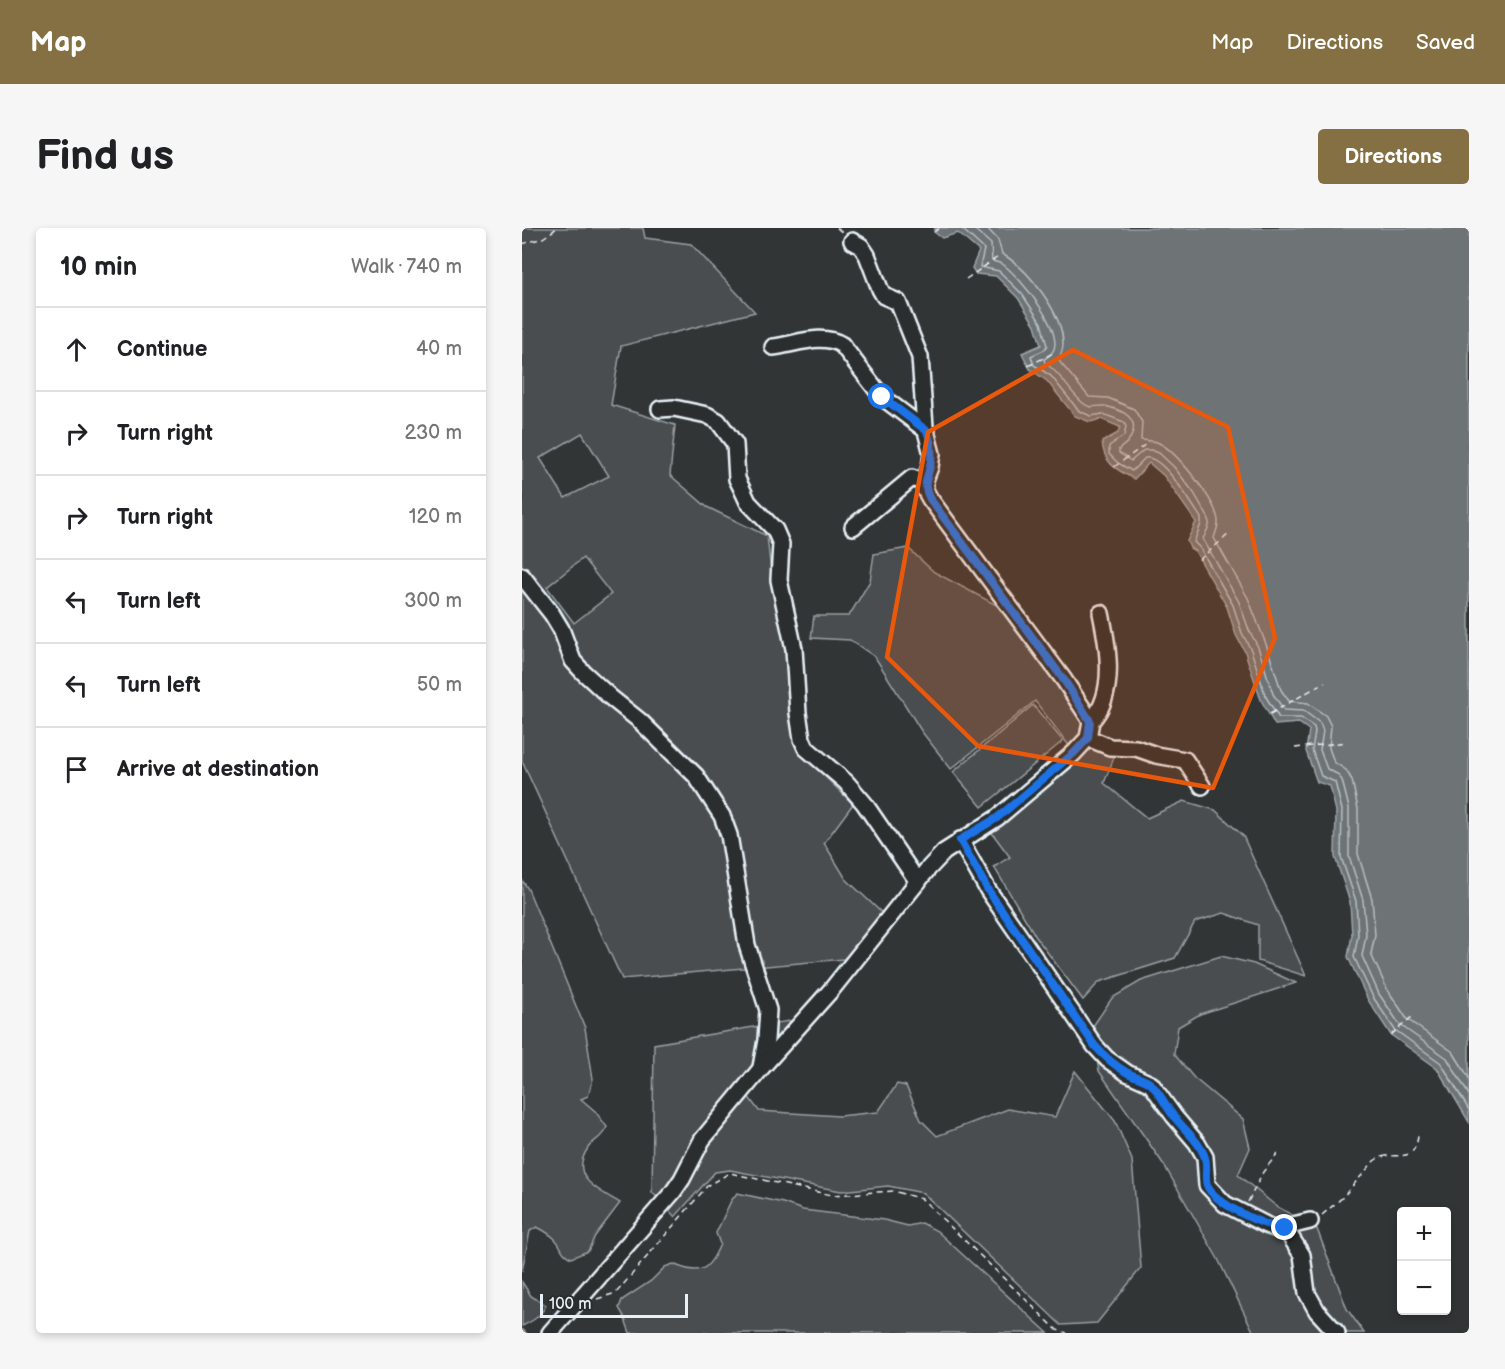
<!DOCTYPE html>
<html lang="en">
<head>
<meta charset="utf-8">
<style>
	body { margin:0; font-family:"Balsamiq Sans",sans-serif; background:#f6f6f6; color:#202124 }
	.controls { position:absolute; right:18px; bottom:18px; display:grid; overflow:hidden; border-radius:6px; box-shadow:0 3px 9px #0003 }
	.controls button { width:54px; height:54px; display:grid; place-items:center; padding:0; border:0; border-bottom:2px solid #e0e0e0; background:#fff; color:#202124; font:30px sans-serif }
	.scale { position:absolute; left:18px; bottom:15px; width:148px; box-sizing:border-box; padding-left:6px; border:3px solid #e8f1f8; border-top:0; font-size:16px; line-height:21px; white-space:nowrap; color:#e8f1f8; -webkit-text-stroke:4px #2a2d2e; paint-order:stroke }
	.stop { position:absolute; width:18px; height:18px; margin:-14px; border:4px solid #1a73e8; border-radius:50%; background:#fff }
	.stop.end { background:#1a73e8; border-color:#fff; box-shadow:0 2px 6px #0008 }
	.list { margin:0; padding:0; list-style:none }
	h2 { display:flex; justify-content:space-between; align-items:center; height:78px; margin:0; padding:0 24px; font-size:26px }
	h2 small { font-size:20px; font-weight:400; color:#757577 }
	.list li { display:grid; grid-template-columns:39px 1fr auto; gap:18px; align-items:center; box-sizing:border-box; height:84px; padding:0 24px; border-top:2px solid #e0e0e0 }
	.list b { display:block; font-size:22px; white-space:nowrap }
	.list em { font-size:20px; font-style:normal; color:#757577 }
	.icon { flex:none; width:33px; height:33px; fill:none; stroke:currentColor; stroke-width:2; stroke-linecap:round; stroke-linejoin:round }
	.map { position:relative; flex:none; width:947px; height:1105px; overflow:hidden; border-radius:6px }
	header { display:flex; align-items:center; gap:36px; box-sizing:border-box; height:84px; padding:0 30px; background:#847042; color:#fff }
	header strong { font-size:28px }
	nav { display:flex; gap:33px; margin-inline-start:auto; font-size:21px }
	.intro { display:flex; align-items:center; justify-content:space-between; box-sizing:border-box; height:144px; padding:0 36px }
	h1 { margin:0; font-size:42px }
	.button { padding:15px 27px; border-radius:6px; background:#847042; color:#fff; font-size:21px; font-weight:700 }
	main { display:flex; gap:36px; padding:0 36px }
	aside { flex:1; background:#fff; border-radius:6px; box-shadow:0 3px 9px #0003 }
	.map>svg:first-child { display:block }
	.green { fill:#494d4f; stroke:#989fa4; stroke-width:1.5; fill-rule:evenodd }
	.water { fill:#6e7376; stroke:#9fa5aa; stroke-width:1.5 }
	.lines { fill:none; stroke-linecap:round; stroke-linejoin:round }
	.shore { stroke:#b7bfc4; stroke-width:1.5 }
	.stream { stroke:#9fa5aa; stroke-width:3 }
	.minor-casing { stroke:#e8f1f8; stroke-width:20 }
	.path { stroke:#e8f1f8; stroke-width:1.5; stroke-dasharray:6 4.5; stroke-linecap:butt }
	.minor { stroke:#2a2d2e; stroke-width:15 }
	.route { stroke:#1a73e8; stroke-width:8 }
	.marked { fill:#e8590c; fill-opacity:0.2; stroke:#e8590c; stroke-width:4.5; stroke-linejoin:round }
</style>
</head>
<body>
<header>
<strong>Map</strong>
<nav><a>Map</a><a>Directions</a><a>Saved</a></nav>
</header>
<div class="intro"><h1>Find us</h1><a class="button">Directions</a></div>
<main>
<aside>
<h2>10 min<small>Walk · 740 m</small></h2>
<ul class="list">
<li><svg class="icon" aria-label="ahead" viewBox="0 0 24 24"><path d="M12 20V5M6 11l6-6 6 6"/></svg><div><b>Continue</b></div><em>40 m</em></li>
<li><svg class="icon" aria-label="right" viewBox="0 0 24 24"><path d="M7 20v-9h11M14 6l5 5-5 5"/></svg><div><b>Turn right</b></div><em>230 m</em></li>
<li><svg class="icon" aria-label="right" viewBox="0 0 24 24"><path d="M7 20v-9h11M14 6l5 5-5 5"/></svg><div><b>Turn right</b></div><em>120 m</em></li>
<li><svg class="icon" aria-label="left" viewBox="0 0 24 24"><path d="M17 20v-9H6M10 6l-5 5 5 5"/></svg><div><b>Turn left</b></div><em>300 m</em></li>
<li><svg class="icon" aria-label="left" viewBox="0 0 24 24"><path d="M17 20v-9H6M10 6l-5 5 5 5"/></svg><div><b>Turn left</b></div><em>50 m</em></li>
<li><svg class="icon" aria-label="arrive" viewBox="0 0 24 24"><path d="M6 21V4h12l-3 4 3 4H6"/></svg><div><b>Arrive at destination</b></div></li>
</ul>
</aside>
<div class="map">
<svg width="947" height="1105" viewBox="0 0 947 1105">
	<rect width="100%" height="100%" fill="#323536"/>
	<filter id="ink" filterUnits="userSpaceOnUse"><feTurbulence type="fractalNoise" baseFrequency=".0167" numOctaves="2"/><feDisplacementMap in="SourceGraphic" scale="12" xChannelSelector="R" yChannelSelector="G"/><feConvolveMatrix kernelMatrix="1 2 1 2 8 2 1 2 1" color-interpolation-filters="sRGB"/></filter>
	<g filter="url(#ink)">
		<g class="green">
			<path d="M0,0H121L123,10L169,16L233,84L99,118L89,177L153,197L148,247L185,279L245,308L251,363L266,417L270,501L280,526L331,576L302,615L324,651L361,686L322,731L100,751L0,533ZM60,205L87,248L43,270L18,230ZM61,330L89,366L52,395L25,359Z"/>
			<polygon points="386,320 412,344 480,380 562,493 561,509 593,527 582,555 625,590 662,573 693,582 721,608 784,748 736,733 736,697 702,685 673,694 653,730 577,754 561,772 514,709 472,639 488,629 468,602 555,528 513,473 429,541 400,504 353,429 328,412 289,410 292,388 327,388 348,353 352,326"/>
			<polygon points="511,477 541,513 460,579 431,544"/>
			<path d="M0,652L6,661L63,800L71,851L66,868L59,871L73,883L85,899C79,912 72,911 66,920C46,950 77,962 98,975L73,1008L66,1023L49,1030C37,1024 41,1019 33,1011C28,1006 21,1002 15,999L8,1003L0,1043Z"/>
			<polygon points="699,728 732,736 774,755 678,786 656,799 652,826 672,850 721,891 728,920 716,947 754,978 795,1001 825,1081 842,1105 732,1105 696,1031 642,937 577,843 569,801 590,770 619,753"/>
			<polygon points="273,792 220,849 225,867 237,883 317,888 356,884 375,856 384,858 399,892 415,908 486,881 533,889 553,843 593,893 610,932 619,1040 575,1095 539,1097 401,965 366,958 319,963 208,942 193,944 153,989 130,964 132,816"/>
			<path d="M215,965L261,975L281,982L362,992L386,998L400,995L415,1003L526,1105H108L102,1088L97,1080L100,1072L129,1053L143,1039L151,1036C178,1048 187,1043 198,1016L194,1005L209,973Z"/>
			<path d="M0,1054L9,1068L24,1077C19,1088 11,1093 0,1098Z"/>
		</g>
		<path class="water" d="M413,0H947V894L915,840L869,807L846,772L826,729L830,707L828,674L813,629L814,583L808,558L795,554L784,523L787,502L777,495L753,497L739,472L723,424L714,407L705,379L673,323L668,320L665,313L674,294L642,248L627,235L612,251C594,241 582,236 580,214L596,205L598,199L579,191L568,194L553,188L525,153L508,141L500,125L519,117L513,97L496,70L474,48L454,46L450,40L457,23L436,5L420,10L412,4Z"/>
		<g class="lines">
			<g class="shore">
				<path d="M439,0L462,21L458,39L477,43L500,66L519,95L525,118L522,122L509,128L512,137L529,148L557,183L569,188L581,186L602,194L604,199L602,208L587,218V226L596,235L610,243L623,230C641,227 670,276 679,290V296L672,314L678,320L711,377L720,405L729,422L744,469L757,490H779L792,499L793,504L790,522L799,548L813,554L820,582L819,629L834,673L836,707L832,729L851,769L873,802L919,835L947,882"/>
				<path d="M451,0L469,16L470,33C474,34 479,35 483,38C499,51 539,99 532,121C530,126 526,129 522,131L523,135C541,147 546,163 561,175C569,182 574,177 583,178C595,181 615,187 611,203C609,212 604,216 597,221V225L609,233L622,222H629L637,225L652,239L672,265L687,291V298L681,311L717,374L727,402L736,419L751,466L762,482L782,483L798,495L801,503L798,522L805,541L815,546L820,552L827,580V628L841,672L844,707L840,728L857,766L878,797L925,830L947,867"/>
				<path d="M465,0L476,12L480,26C506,40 541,86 541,116C541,122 538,128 537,133L567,169L586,170L612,181L620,194L619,212C625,213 631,212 637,215C654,223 691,270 695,288C698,296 694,303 692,310L726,370L744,416L759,462L767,473L786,475L804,488L809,498L807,520L812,534L824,542L830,552L836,581V626L850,671L853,707L849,726L865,761L885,791L931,824L947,850"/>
			</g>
			<polyline class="stream" points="0,1102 3,1105"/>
			<g class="minor-casing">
				<g id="minor">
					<path d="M251,119C272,117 300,104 320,117L360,169L405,203"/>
					<polyline points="138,181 152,180 185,187 196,193 213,216 215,251 220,261 226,274 253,302 259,316 257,352 272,421 276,485 280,511 284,520 324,554 342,575 396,654"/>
					<polyline points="331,299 390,250 403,255"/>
					<polyline points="0,348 30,386 39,401 51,433 61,444 88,469 118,493 174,548 200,588 207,607 225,717 246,782 244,812 239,839"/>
					<path d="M569,493C595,466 586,418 579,385"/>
					<polyline points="566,510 588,519 614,520 634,527 663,532 680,558"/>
					<polyline points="438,612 466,662 573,818 585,831 605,845 629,856 652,888 675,915 683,929 685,957 703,976 744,997 755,1001 788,993"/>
					<polyline points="763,1000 780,1027 785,1065 795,1083 815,1105"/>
					<polyline points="28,1105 151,964 160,951 180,912 241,838 310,761 405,642 422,624 475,590 552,525 566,510 569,493 542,452 408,271 403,262 403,252 408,239 410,226 403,199 398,129 376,74 362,68 358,61 345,27 339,18 330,13"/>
				</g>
			</g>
			<g class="path">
				<polyline points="315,0 321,5"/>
				<polyline points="412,4 418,0"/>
				<polyline points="0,16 21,10 35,0"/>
				<polyline points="444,51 476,29"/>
				<polyline points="506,138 531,125"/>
				<polyline points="592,239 627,214"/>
				<polyline points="677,332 707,306"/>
				<polyline points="748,486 803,454"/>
				<polyline points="773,520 825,514"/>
				<polyline points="869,807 891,788"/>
				<polyline points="726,974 741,944 756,925"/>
				<path d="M800,987L821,969L852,933C869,919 892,941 896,908"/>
				<polyline points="75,1071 94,1065 186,957 208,945 310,967 371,963 400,971 535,1102 545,1105"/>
			</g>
			<use href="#minor" class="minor"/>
		</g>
	</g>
	<g class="lines" filter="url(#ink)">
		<path class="route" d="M360,169L405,203C409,214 411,226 408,238C405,253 400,256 408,271L542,452L568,493L566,510L552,525L475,590L438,612L466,662L573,818C582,828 592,837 604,844C612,849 622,850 629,856C637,864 643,876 650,886C660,900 678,913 683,930C686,938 682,949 685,957C691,975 746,1001 763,1000"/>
	</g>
	<path class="marked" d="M551,122L706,199L753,410L691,560L456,518L365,429L406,204Z"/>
</svg>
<div class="controls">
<button>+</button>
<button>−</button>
</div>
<div class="scale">100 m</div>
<div class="stop" style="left:360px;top:169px"></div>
<div class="stop end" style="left:763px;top:1000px"></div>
</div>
</main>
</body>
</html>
